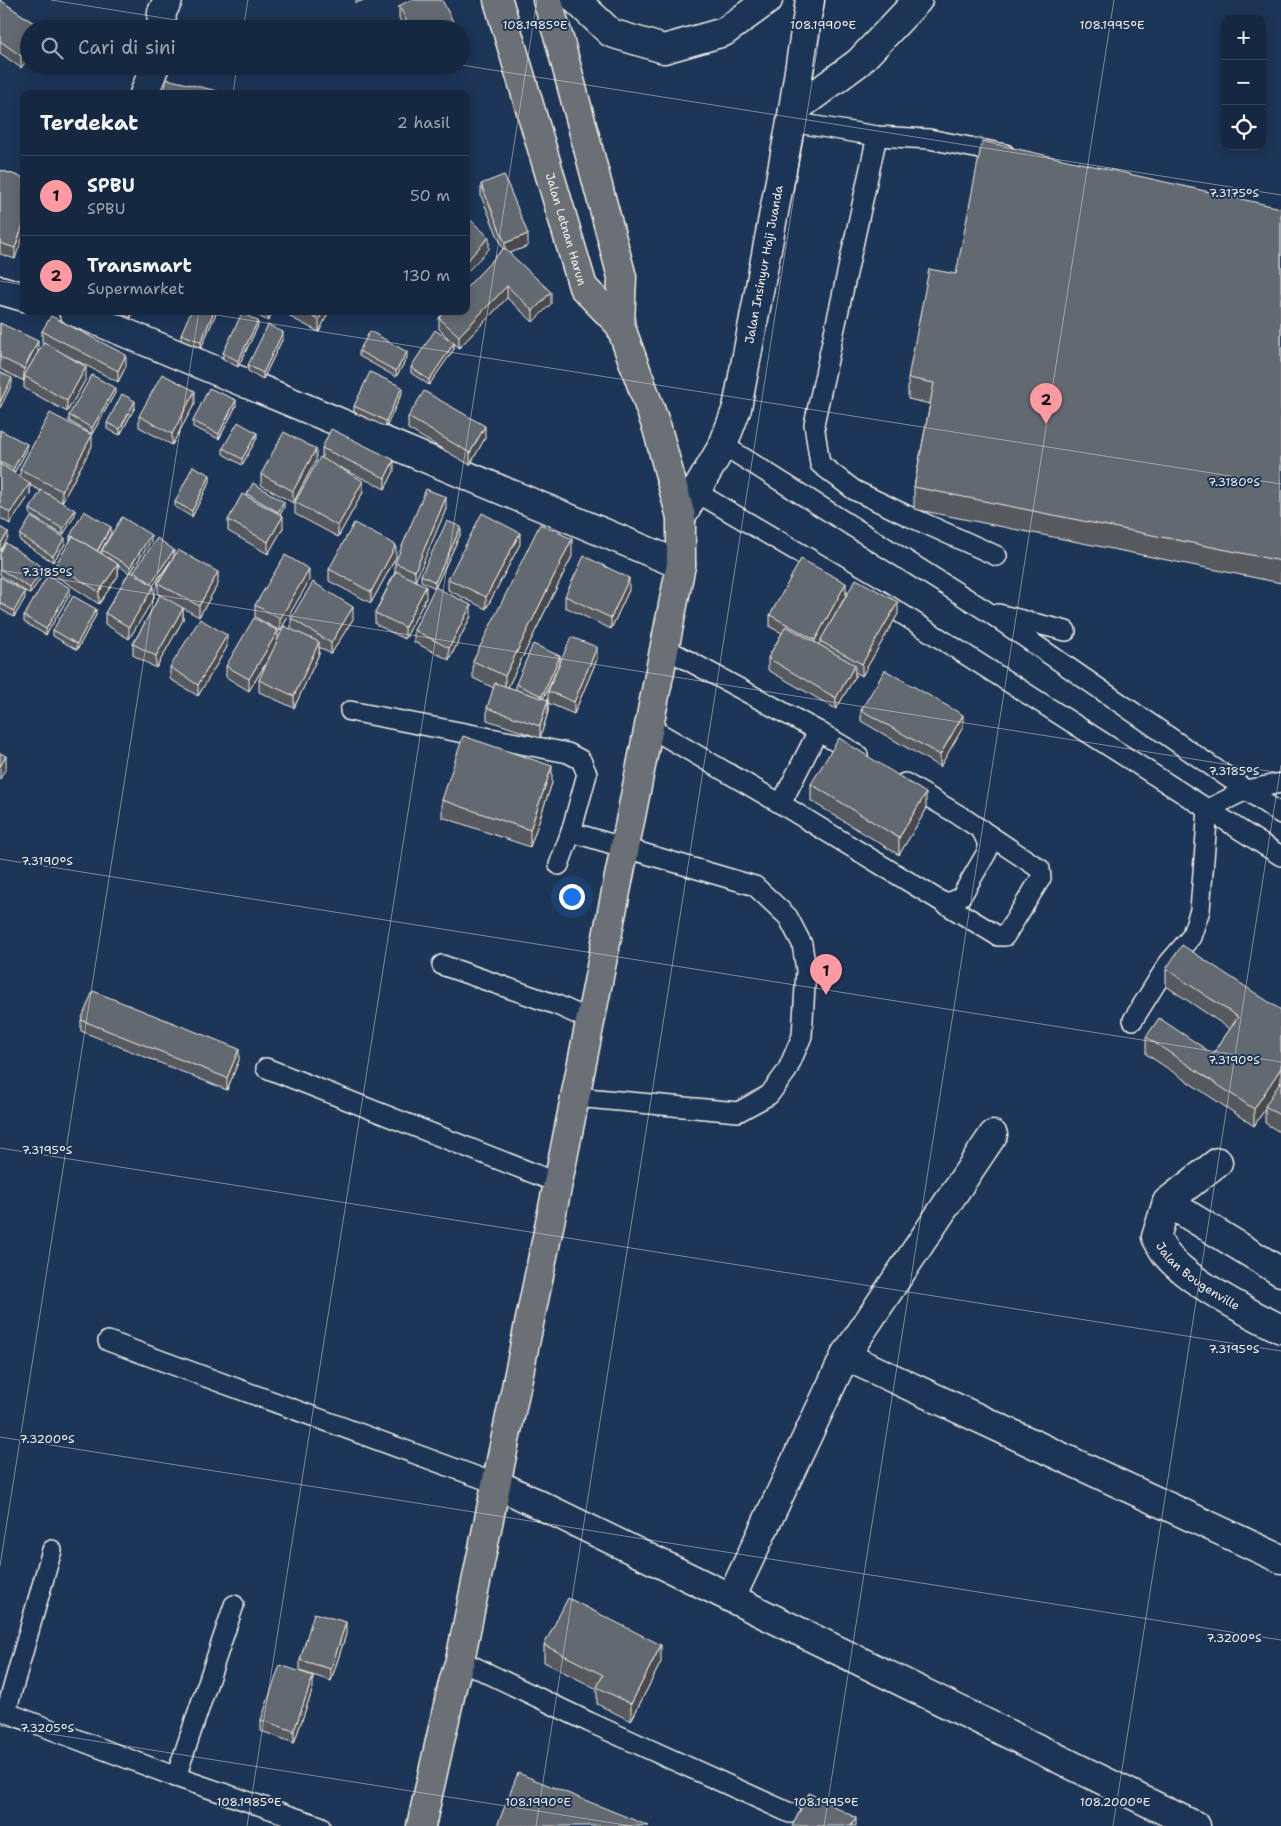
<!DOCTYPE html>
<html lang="id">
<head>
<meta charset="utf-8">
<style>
	body { margin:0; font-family:"Shantell Sans",sans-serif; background:#1f3048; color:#f1f3f6 }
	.controls { position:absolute; right:15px; top:15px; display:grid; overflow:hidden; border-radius:10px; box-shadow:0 2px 12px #0003 }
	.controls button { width:45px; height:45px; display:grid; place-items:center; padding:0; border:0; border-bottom:1px solid #35445a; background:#162841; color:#f1f3f6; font:25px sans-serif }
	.you { position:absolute; left:571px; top:896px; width:18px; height:18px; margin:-12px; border:4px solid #fff; border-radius:50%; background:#1a73e8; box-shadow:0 0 0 8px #1a73e833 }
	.badge { display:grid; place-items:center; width:32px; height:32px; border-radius:50%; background:#ff9aa2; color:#111; font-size:16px; font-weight:700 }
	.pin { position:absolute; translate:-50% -41px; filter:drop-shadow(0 1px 2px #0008) }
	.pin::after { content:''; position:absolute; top:26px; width:18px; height:15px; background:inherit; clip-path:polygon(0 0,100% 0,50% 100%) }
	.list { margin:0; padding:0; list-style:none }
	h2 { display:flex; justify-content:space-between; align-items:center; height:65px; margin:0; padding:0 20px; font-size:21px }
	h2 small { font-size:16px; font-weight:400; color:#9ea6b1 }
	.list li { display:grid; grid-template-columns:32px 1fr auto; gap:15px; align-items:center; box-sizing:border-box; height:80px; padding:0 20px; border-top:1px solid #35445a }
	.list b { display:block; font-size:19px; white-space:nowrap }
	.list p { margin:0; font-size:16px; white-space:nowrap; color:#9ea6b1 }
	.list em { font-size:16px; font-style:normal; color:#9ea6b1 }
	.icon { flex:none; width:28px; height:28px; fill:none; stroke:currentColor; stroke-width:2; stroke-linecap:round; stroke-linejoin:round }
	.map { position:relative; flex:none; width:1281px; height:1826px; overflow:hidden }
	.search { position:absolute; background:#162841; box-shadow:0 2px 12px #0003; left:20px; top:20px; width:450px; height:55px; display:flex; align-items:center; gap:12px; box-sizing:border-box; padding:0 18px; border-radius:28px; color:#9ea6b1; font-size:19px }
	.panel { position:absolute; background:#162841; box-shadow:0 2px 12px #0003; left:20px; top:90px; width:450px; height:225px; border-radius:10px }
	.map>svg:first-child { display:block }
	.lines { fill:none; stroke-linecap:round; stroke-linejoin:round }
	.service-casing { stroke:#f4f1e8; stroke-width:22 }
	.minor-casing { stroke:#f4f1e8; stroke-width:31 }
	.tertiary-casing { stroke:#f4f1e8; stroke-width:31 }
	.secondary-casing { stroke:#f4f1e8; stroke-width:31 }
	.primary-casing { stroke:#f4f1e8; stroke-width:31 }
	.service { stroke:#1d3557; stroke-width:19 }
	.minor { stroke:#1d3557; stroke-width:28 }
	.tertiary { stroke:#1d3557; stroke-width:28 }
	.secondary { stroke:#1d3557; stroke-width:28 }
	.primary { stroke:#6a7074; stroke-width:28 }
	.wall { fill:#565a5f; stroke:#f4f1e8 }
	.shaded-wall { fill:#464a4e; stroke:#f4f1e8 }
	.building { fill:#64696f; stroke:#f4f1e8 }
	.ticks { fill:none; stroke:#f4f1e8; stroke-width:1; stroke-opacity:0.45 }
	.labels { text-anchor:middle; stroke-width:4; stroke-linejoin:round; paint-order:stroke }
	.street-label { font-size:12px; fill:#f4f1e8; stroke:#1d3557 }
	.ticks-label { font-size:12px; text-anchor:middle; fill:#f4f1e8; stroke:#1d3557; stroke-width:4; stroke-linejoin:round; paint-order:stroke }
</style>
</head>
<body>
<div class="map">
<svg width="1281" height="1826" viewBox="0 0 1281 1826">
	<rect width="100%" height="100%" fill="#1d3557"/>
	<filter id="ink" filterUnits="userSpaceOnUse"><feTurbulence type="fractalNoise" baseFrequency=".02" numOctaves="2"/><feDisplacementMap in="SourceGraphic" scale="10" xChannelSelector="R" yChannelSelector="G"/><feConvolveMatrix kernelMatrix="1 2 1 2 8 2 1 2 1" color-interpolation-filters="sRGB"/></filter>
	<g filter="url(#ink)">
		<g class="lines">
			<g class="service-casing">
				<g id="service">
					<polyline points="791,122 877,136 929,139 1005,154"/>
					<polyline points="877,136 814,424 820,464 854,490 906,515 997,556"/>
					<polyline points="723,445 985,610 1281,814"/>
					<polyline points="696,492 883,602 1281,856"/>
					<polyline points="998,614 1066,631"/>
					<polyline points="665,648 818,731 858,755"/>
					<polyline points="350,711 568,753 581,760 587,774 571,832 559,865"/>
					<polyline points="649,727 781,804 998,936 1005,936 1041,878 1040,869 962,817 905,783"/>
					<polyline points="781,804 818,731"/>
					<polyline points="1208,809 1246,790 1281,783"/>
					<polyline points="571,832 755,886 788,917 802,944 806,970 802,1036 787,1071 769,1095 738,1112 575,1097"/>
					<polyline points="946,903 956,900 962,895 987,852 987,842 981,829"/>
					<polyline points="442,965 557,1005 590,1020"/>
					<polyline points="1133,1020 1168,964 1191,937 1200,910 1208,809"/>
					<polyline points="266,1068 558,1183"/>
					<polyline points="108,1341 497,1484"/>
					<polyline points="460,1660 589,1722 790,1813"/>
					<polyline points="0,1710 176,1777 320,1826"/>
					<polyline points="6,1712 52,1550"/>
					<polyline points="176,1777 234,1605"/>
				</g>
			</g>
			<g class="minor-casing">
				<g id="minor">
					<polyline points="161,29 162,12 168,0"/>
					<polyline points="144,94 155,66"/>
					<polyline points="793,111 859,62 918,0"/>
					<polyline points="993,1135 845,1356 731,1598 1196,1826"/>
					<path id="s1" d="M1218,1162L1167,1202L1156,1237C1159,1242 1162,1249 1166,1254C1188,1282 1249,1313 1281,1329"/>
					<polyline points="1167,1202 1281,1272"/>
					<polyline points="845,1356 1281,1559"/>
					<polyline points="497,1484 731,1598"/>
				</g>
			</g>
			<g class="tertiary-casing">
				<g id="tertiary">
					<polyline points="0,290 24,297"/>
					<polyline points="73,311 681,565"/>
				</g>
			</g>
			<g class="secondary-casing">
				<g id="secondary">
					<polyline points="576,0 611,33 664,49 724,32 768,0"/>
					<path id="s2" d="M681,517L723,445L737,408L791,122L810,0"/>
				</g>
			</g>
			<g class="primary-casing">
				<g id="primary">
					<path id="s3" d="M498,0L583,287L620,325"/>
					<polyline points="421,1826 453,1683 460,1660 558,1183 681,565 681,517 657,428 620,325 622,277 560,42 547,0"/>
				</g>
			</g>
			<use href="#service" class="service"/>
			<use href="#minor" class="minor"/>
			<use href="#tertiary" class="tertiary"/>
			<use href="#secondary" class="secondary"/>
			<use href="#primary" class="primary"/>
		</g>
		<g class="wall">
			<polygon points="0,0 41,28 21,68 0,53"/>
			<polygon points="399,6 457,29 405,29 399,18"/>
			<polygon points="0,170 24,178 15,259 0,254"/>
			<polygon points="481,184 528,246 509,253 551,304 533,322 507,298 459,348 454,343 454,349 429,385 411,373 411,367 452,342 439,329 439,318 503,249 481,196"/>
			<polygon points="1281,208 1281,583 914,509 914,487 930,404 908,399 908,378 956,274"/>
			<polygon points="24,272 24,284 22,284 22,278"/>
			<polygon points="115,311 133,311 131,318"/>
			<polygon points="162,311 169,311 168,314"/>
			<polygon points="217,311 201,348 181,340 181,334"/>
			<polygon points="249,311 273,311 268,321"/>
			<polygon points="290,311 329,311 319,332 290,317"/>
			<polygon points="0,323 38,353 44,343 42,343 42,331 126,366 118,382 64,354 86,379 67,412 24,388 24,379 24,381 0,369"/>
			<polygon points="258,326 238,367 223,359 223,353"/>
			<polygon points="283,338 263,379 248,371 248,365"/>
			<polygon points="359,351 407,358 396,377 359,356"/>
			<polygon points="115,393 92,434 69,421 69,415"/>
			<polygon points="402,393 386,427 354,412 354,406"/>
			<polygon points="195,403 172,445 139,427 139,416"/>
			<polygon points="236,406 219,439 193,427 193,421"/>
			<polygon points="135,407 120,435 107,429 107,423"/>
			<polygon points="408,417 485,438 470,465 408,429"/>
			<polygon points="0,430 27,450 14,473 20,477 20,469 92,446 62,502 75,515 63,535 30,515 30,509 41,491 30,485 30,494 10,524 0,518"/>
			<polygon points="257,438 242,465 223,454 223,448"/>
			<polygon points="322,448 394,471 385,489 339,467 363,492 338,537 295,514 295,502 322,458"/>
			<polygon points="316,460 293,503 261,485 261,474"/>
			<polygon points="210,481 192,517 175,507 175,502"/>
			<polygon points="247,494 284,507 280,515 283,528 268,554 228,531 228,520 247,496"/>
			<polygon points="446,509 415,581 426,598 405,639 375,624 375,613 395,572 395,563"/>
			<polygon points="111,533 99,553 102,554 102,550 151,541 131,572 134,574 134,571 174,555 218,584 199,617 183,608 183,620 156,668 133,655 133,644 160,595 158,594 158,583 172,560 153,586 154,598 129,639 105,624 105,613 129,573 118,565 118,576 99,604 56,576 56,564 70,542 70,536"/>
			<polygon points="461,533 435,588 421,581 421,575"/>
			<polygon points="20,535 65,544 53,562 20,541"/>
			<polygon points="520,544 486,609 448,590 448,579"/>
			<polygon points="0,553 44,573 30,594 0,575"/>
			<polygon points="572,556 508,687 516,690 516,684 560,662 543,699 548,700 548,691 597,659 574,714 548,703 548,712 540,738 487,720 487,708 494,688 473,678 473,661"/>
			<polygon points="396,557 371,603 329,581 329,569"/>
			<polygon points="0,577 25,598 14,617 0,609"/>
			<polygon points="309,581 280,631 255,617 255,605"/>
			<polygon points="629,590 611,629 565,607 565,596"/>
			<polygon points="70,594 46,635 24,622 24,616"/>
			<polygon points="846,595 898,614 862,676 855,672 855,677 836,709 768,670 768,658 782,633 770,627 770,615"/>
			<polygon points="96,615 77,650 53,636 53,630"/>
			<polygon points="471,616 449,660 414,642 414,630"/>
			<polygon points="291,618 353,619 331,654 319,647 319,654 294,708 259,692 259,680 271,655 249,691 226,677 226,666 278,639 291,629"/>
			<polygon points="227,647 198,696 170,679 170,667"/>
			<polygon points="861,710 963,727 940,767 861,721"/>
			<polygon points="552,783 530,847 442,817 442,800"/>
			<polygon points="811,784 926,810 899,855 811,801"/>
			<polygon points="1166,969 1281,1010 1281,1133 1265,1123 1265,1109 1254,1126 1146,1054 1146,1037 1213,1054 1230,1029 1166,986"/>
			<polygon points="81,1020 239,1060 227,1090 81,1031"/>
			<polygon points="346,1634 331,1681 300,1671 300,1660"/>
			<polygon points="544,1645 661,1662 631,1721 597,1704 597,1689 544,1662"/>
			<polygon points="313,1688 294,1743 261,1731 261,1720"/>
		</g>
		<g class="shaded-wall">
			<polygon points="356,0 364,0 356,3"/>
			<polygon points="29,46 29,57 21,68 21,56"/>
			<polygon points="24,222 24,233 15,259 15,248"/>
			<polygon points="528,234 528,246 505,255 505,243"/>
			<polygon points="489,237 489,249 466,273 466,262"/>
			<polygon points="507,286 507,298 459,348 459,336"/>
			<polygon points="551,292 551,304 533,322 533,311"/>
			<polygon points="131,311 133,311 131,318"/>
			<polygon points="214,311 217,311 201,348 201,342"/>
			<polygon points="270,311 273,311 268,321 268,315"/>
			<polygon points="323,311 329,311 319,332 319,320"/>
			<polygon points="258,321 258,326 238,367 238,361"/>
			<polygon points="283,332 283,338 263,379 263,373"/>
			<polygon points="38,341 38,353 24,376 24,381 24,369"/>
			<polygon points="454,343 454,349 429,385 429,380"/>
			<polygon points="407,352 407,358 396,377 396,371"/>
			<polygon points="126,355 126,366 118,382 118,371"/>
			<polygon points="86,367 86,379 67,412 67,401"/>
			<polygon points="12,378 12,384 0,408 0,402"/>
			<polygon points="402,387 402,393 386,427 386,421"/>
			<polygon points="115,388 115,393 92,434 92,428"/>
			<polygon points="195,391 195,403 172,445 172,434"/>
			<polygon points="236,400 236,406 219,439 219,434"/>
			<polygon points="135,401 135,407 120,435 120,429"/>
			<polygon points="485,426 485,438 470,465 470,453"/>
			<polygon points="257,433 257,438 242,465 242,459"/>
			<polygon points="92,435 92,446 62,502 62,491"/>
			<polygon points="27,444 27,450 13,475 13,469"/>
			<polygon points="316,449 316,460 293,503 293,491"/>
			<polygon points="394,460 394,471 385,489 385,478"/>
			<polygon points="210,475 210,481 192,517 192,511"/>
			<polygon points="363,481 363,492 338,537 338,526"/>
			<polygon points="30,483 30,494 10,524 10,513"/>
			<polygon points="446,497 446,509 415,582 415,571"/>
			<polygon points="284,502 284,507 278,518 278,512"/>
			<polygon points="75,510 75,515 63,535 63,529"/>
			<polygon points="283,516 283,528 268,554 268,542"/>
			<polygon points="111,527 111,533 97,558 97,552"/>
			<polygon points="461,527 461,533 435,588 435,582"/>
			<polygon points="8,532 8,538 0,551 0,545"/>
			<polygon points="520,533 520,544 486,609 486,597"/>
			<polygon points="151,535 151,541 130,573 130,567"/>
			<polygon points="65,538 65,544 53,562 53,556"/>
			<polygon points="572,539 572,556 505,693 505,676"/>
			<polygon points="396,545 396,557 371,603 371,592"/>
			<polygon points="174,550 174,556 151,589 151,583"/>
			<polygon points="118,564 118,576 99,604 99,592"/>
			<polygon points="44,568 44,573 30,594 30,588"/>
			<polygon points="309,569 309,581 280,631 280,619"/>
			<polygon points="218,572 218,584 199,617 199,606"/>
			<polygon points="629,578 629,590 611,629 611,618"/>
			<polygon points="846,583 846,595 815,651 815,640"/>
			<polygon points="154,586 154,598 129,639 129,627"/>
			<polygon points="426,586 426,598 405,639 405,627"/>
			<polygon points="70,588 70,594 46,635 46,629"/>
			<polygon points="25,592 25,598 14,617 14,611"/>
			<polygon points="898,602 898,614 862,676 862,664"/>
			<polygon points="471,605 471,616 449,660 449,648"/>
			<polygon points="353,607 353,619 331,654 331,643"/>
			<polygon points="183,608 183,620 156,668 156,656"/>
			<polygon points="96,609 96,615 77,650 77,644"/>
			<polygon points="278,631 278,643 249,691 249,679"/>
			<polygon points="227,635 227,647 198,696 198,685"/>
			<polygon points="319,642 319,654 294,708 294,696"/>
			<polygon points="597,647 597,659 574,714 574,702"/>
			<polygon points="560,656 560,662 542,702 542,696"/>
			<polygon points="855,665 855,677 836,709 836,698"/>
			<polygon points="548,700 548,712 540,738 540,726"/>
			<polygon points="963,715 963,727 940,767 940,755"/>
			<polygon points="6,756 6,768 0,779 0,767"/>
			<polygon points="552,766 552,783 530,847 530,830"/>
			<polygon points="926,793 926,810 899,855 899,838"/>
			<polygon points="239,1049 239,1060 227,1090 227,1078"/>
			<polygon points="1281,1068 1281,1085 1265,1106 1265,1109 1254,1126 1254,1109"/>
			<polygon points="346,1622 346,1634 331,1681 331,1669"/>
			<polygon points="661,1645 661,1662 631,1721 631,1704"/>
			<polygon points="313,1676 313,1688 294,1743 294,1731"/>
			<polygon points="856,1818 856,1826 851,1826"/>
		</g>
		<g class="building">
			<polygon points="0,0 41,28 29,29 29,46 21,56 0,41"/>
			<polygon points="410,0 442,0 457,29 411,29 399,6"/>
			<polygon points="167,79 230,94 163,94"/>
			<polygon points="982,141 1281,208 1281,561 914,487 934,383 908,378 929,269 956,274"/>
			<polygon points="0,170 24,178 24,222 15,248 0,243"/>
			<polygon points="504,175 528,234 505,243 481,184"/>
			<polygon points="466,216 489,237 466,262"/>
			<polygon points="504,248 551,292 533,311 507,286 459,336 439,318 445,311 466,311 466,288"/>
			<polygon points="191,311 214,311 201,342 181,334"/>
			<polygon points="261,311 270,311 268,315"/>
			<polygon points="302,311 323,311 319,320"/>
			<polygon points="242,313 258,321 238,361 223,353"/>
			<polygon points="51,316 126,355 118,371 42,331"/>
			<polygon points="0,323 38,341 24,369 0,357"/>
			<polygon points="268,325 283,332 263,373 248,365"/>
			<polygon points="435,330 454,343 429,380 411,367"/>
			<polygon points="370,331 407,352 396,371 359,351"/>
			<polygon points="44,342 86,367 67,401 24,376"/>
			<polygon points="0,372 12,378 0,402"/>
			<polygon points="370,372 402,387 386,421 354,406"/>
			<polygon points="162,374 195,391 172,434 139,416"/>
			<polygon points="92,375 115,388 92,428 69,415"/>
			<polygon points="209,388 236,400 219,434 193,421"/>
			<polygon points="424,391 485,426 470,453 408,417"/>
			<polygon points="122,394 135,401 120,429 107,423"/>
			<polygon points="50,413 92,435 62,491 20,469"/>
			<polygon points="238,422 257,433 242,459 223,448"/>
			<polygon points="331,429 394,460 385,478 322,448"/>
			<polygon points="0,430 27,444 13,469 0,462"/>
			<polygon points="284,432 316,449 293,491 261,474"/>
			<polygon points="320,457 363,481 338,526 295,502"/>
			<polygon points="0,464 30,483 10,513 0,506"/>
			<polygon points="193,466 210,475 192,511 175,502"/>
			<polygon points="253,483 284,502 278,512 247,494"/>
			<polygon points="426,489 446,497 415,571 395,563"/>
			<polygon points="41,490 75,510 63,529 30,509"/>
			<polygon points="242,494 283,516 268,542 228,520"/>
			<polygon points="84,511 111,527 97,551 73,536 73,538 70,536"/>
			<polygon points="482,513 520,533 486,597 448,579"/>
			<polygon points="31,517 65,538 53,556 20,535"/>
			<polygon points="122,517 151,535 130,567 102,550"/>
			<polygon points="447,521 461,527 435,582 421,575"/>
			<polygon points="354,523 396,545 371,592 329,569"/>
			<polygon points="540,524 572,539 505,676 473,661"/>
			<polygon points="0,527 8,532 0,545"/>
			<polygon points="73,536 118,564 99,592 56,564"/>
			<polygon points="157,538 174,550 151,583 134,571"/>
			<polygon points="6,543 44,568 30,588 0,569 0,553"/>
			<polygon points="178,550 218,572 199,606 158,583"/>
			<polygon points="285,555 309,569 280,619 255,605"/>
			<polygon points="584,556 629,578 611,618 565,596"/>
			<polygon points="801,559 846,583 815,640 770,615"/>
			<polygon points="130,571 154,586 129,627 105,613"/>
			<polygon points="396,571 426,586 405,627 375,613"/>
			<polygon points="48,575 70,588 46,629 24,616"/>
			<polygon points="0,577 25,592 14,611 0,603"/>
			<polygon points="856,579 898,602 862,664 820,641"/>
			<polygon points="313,582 353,607 331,643 291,618"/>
			<polygon points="435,587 471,605 449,648 414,630"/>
			<polygon points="160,595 183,608 156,656 133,644"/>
			<polygon points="73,596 96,609 77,644 53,630"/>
			<polygon points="254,618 278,631 249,679 226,666"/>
			<polygon points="200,619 227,635 198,685 170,667"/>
			<polygon points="284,626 319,642 294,696 259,680"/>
			<polygon points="786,626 855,665 836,698 768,658"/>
			<polygon points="571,637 597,647 574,702 548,691"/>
			<polygon points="533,644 560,656 542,696 516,684"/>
			<polygon points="885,670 963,715 940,755 861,710"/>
			<polygon points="495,683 548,700 540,726 487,708"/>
			<polygon points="463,736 552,766 530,830 442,800"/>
			<polygon points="839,738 926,793 899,838 811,784"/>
			<polygon points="0,753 6,756 0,767"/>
			<polygon points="1182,945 1281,1010 1281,1068 1254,1109 1146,1037 1159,1018 1213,1054 1238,1017 1166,969"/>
			<polygon points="93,991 239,1049 227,1078 81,1020"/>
			<polygon points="1281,1081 1281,1116 1265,1106"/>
			<polygon points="568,1598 661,1645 631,1704 597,1687 603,1675 544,1645"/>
			<polygon points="314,1613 346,1622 331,1669 300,1660"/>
			<polygon points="280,1665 313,1676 294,1731 261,1720"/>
			<polygon points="518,1773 649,1826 497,1826"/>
			<polygon points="809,1793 856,1818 851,1826 792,1826"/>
		</g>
	</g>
	<path class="ticks" d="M51,0L232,29M243,29L248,0M461,65L1281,195M233,94L237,66M0,281L24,285M191,311L1281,484M0,570L1281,773M0,859L1281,1062M0,1148L1281,1351M0,1437L1281,1640M0,1566L199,311M0,1726L632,1826M247,1826L537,0M536,1826L825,0M824,1826L1114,0M1113,1826L1281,765"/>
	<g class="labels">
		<g class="street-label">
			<text dy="4" stroke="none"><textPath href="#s3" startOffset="239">Jalan Letnan Harun</textPath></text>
			<text dy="4" stroke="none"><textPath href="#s2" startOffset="269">Jalan Insinyur Haji Juanda</textPath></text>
			<text dy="4" stroke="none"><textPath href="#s1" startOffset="160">Jalan Bougenville</textPath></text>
		</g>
	</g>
	<g class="ticks-label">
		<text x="535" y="29">108.1985°E</text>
		<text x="823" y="29">108.1990°E</text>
		<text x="1112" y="29">108.1995°E</text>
		<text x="1234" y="197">7.3175°S</text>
		<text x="1234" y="486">7.3180°S</text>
		<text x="47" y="576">7.3185°S</text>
		<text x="1234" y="775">7.3185°S</text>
		<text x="47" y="865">7.3190°S</text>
		<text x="1234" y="1064">7.3190°S</text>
		<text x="47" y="1154">7.3195°S</text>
		<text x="1234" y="1353">7.3195°S</text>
		<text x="47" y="1443">7.3200°S</text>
		<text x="1234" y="1642">7.3200°S</text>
		<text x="47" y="1732">7.3205°S</text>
		<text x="249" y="1806">108.1985°E</text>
		<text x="538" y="1806">108.1990°E</text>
		<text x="826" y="1806">108.1995°E</text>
		<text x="1115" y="1806">108.2000°E</text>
	</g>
</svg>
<div class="controls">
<button>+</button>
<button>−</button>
<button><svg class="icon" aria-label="locate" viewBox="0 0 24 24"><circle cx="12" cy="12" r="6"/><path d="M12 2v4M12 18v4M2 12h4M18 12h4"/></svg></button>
</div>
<div class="you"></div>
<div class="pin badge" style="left:826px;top:995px">1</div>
<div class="pin badge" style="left:1046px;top:424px">2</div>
<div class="search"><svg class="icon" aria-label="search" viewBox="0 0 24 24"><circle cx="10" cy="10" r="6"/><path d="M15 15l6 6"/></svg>Cari di sini</div>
<section class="panel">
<h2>Terdekat<small>2 hasil</small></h2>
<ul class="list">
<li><span class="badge">1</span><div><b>SPBU</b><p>SPBU</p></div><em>50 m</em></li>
<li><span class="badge">2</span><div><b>Transmart</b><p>Supermarket</p></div><em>130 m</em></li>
</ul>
</section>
</div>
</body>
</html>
